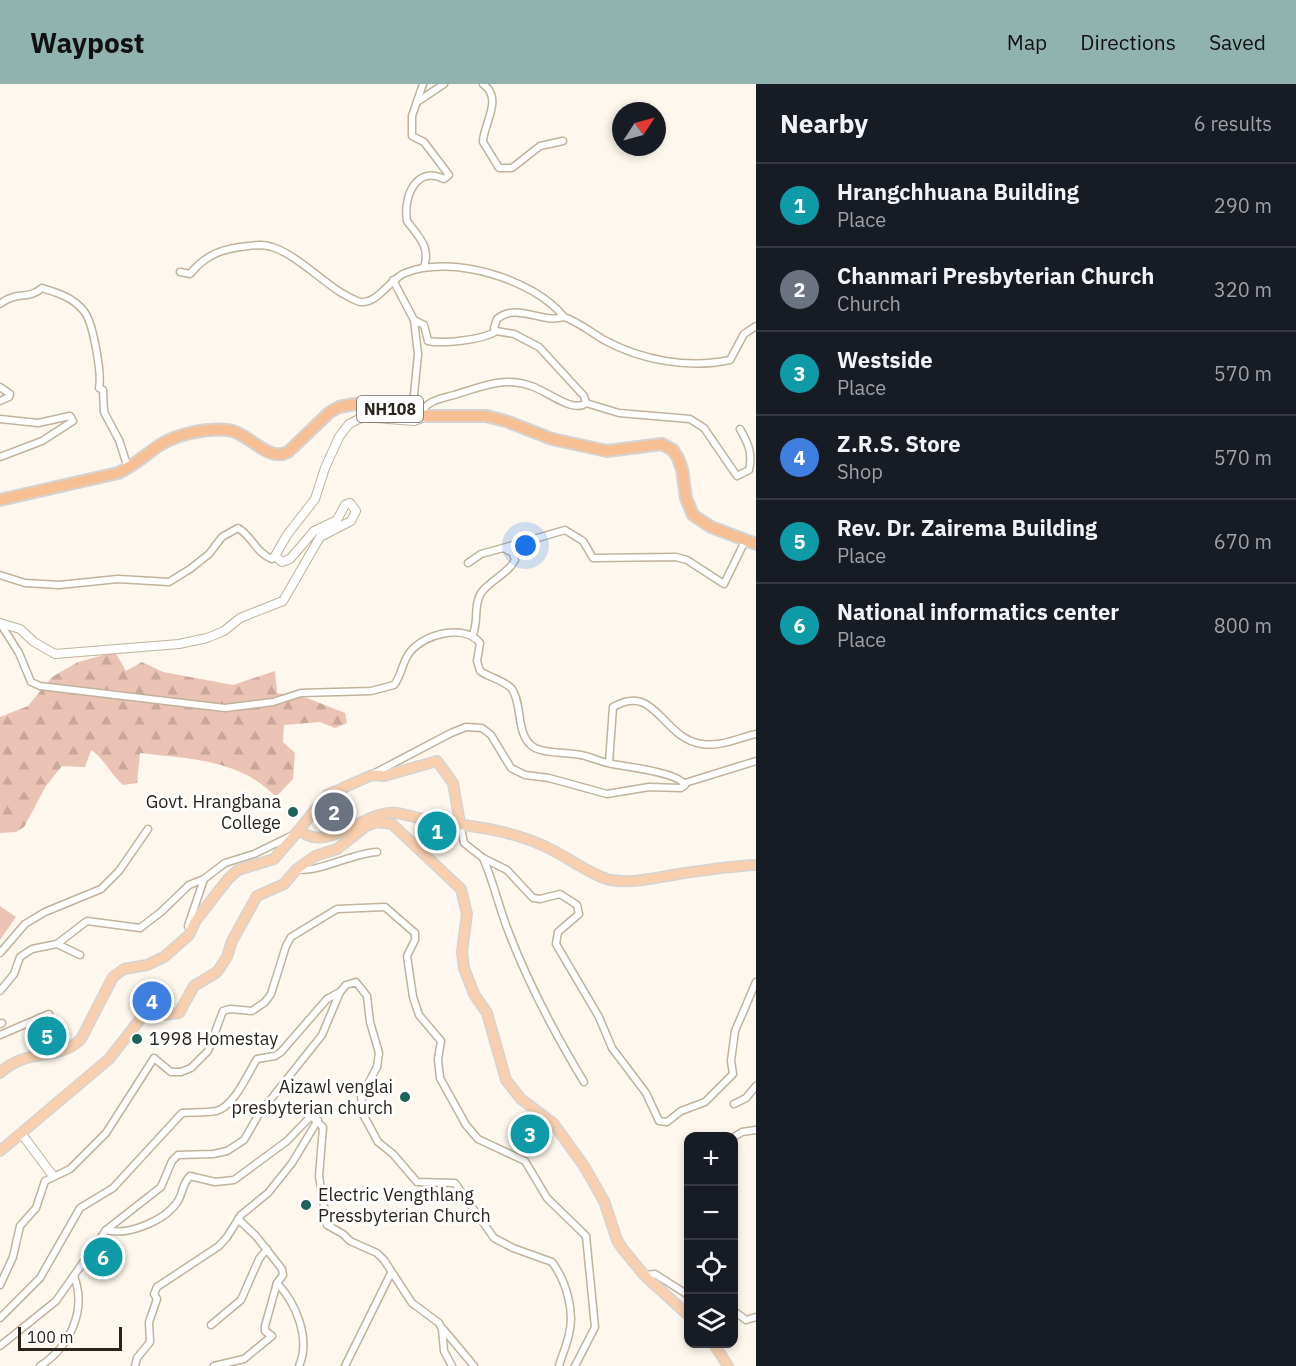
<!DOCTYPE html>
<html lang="en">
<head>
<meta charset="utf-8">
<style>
	body { margin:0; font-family:"IBM Plex Sans",sans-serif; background:#242831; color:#f1f3f6 }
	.controls { position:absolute; right:18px; bottom:18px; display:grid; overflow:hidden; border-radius:12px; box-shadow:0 3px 9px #0003 }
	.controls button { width:54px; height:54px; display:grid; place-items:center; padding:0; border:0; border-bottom:2px solid #363941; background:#171b24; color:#f1f3f6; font:30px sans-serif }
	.compass { position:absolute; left:612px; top:18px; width:54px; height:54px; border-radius:50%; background:#171b24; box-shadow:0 3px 9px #0003; rotate:54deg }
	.scale { position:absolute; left:18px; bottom:15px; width:104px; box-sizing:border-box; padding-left:6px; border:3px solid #2a251c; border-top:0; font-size:16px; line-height:21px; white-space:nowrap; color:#2a251c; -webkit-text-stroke:4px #fff; paint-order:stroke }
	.you { position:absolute; left:526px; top:462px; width:21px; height:21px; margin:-15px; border:4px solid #fff; border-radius:50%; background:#1a73e8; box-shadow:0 0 0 9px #1a73e833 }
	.badge { display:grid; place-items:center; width:39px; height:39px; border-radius:50%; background:#91b3b0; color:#fff; font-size:20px; font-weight:700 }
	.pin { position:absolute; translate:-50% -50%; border:3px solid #fff; box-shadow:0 2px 6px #0006 }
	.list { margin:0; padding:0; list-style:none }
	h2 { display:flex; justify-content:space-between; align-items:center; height:78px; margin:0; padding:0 24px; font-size:26px }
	h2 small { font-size:20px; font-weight:400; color:#9ea1a6 }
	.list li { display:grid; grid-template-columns:39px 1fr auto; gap:18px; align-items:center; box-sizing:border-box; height:84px; padding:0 24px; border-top:2px solid #363941 }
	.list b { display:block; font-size:22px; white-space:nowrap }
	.list p { margin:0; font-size:20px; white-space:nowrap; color:#9ea1a6 }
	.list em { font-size:20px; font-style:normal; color:#9ea1a6 }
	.icon { flex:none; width:33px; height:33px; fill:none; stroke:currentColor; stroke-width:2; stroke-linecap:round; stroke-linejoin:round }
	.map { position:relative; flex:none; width:756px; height:1282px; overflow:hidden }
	header { display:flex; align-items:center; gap:36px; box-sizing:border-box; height:84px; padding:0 30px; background:#91b3b0; color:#111 }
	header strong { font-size:28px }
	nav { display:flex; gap:33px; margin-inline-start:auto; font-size:21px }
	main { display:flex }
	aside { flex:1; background:#171b24 }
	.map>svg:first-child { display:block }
	.green { fill:#eac3b4 }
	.forest { fill:url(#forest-firs) }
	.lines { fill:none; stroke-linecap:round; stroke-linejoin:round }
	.minor-casing { stroke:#c0b29b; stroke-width:9 }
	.tertiary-casing { stroke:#c0b29b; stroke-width:10 }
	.primary-casing { stroke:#d4d3d2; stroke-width:12 }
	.trunk-casing { stroke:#d4d3d2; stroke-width:14 }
	.minor { stroke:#fff; stroke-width:6 }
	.tertiary { stroke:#fff; stroke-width:8 }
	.primary { stroke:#f8d0af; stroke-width:9 }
	.trunk { stroke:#f6c094; stroke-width:10 }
	.poi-dot { fill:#1b645b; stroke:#fff; stroke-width:2 }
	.labels { text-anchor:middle; stroke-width:6; stroke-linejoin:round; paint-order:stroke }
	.shield { fill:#fff; stroke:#6a6660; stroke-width:1.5 }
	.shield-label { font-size:16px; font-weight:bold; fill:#2a251c }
	.poi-label { font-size:18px; fill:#2a251c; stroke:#fff; text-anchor:end }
</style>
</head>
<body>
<header>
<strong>Waypost</strong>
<nav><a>Map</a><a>Directions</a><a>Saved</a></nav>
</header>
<main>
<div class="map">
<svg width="756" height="1282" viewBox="0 0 756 1282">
	<defs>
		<pattern id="forest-firs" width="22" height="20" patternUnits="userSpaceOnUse" patternTransform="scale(1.5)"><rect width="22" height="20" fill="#eac3b4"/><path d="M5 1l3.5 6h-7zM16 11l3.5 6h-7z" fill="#c9a79a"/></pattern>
	</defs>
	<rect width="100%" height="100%" fill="#fdf7ed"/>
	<polygon class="green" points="0,822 16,833 0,856"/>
	<path class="forest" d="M115,568L126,587L142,578L163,588L233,601L275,587L277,609L307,614L345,629L347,639L335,644L320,638L284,641L283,658L295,669L293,695L276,713C240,675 189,675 140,669L137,699L123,701C111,691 104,674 91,666L85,683L62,682L46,702L24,743L16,748L0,749V633L28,622L52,593L78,578Z"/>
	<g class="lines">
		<g class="minor-casing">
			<g id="minor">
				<path d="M423,0L412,32V52L424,58L449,91L444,95C416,81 403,113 407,137C418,152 431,163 424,183"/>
				<path d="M483,0C504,15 483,40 483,58L499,84H512L540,62L563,57"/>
				<polyline points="417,18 444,0"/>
				<path d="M180,188L190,190C204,173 218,166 240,163C250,162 262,159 272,163C293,169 320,195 340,208C347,212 353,216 360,218C378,220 390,195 405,189C451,170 534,195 564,233"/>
				<path d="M393,196L414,236L424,241L428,257C442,260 484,256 496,247"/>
				<path d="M0,220C18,206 27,217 42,204C58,209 72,213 83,226C93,236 102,290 99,304L103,306L104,328L119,356L128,384"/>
				<polyline points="414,236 418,270 414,311 417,330"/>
				<polyline points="0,303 10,310 9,313 0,317"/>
				<path d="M586,319L619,329L690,335L704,344L737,392L749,386C753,369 748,359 740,345"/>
				<path d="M419,331C428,316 439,315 454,311C481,303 503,292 531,302C546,306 573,330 586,319L584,312L539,263L514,250L496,247L494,244L497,235C517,218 541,240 564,233C579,238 590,248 604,256C641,276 688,285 730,276L744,250L756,242"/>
				<polyline points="0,335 38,339 70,332 73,337 42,357 0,373"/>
				<polyline points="468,479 481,470 503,464"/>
				<path d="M0,491L25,499L59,501L118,495L169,498L190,485L209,470L222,453L238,444C252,452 256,469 272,475L275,472"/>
				<path d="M0,539L19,569L31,598L40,602L225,624L273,618L301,609L371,607L394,601C402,591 402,578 410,568C425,549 465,540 480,559L477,577L480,587C490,594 504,596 512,605C523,621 515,653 535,664C547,670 567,668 581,671C591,673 601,678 612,680C627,683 678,688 685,701L681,704L649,703L607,710L549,694L525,691L511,684L491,651L482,644L466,643L451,649L373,690"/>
				<path d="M473,550C479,535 473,523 481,509C490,496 508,490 515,476L513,469L503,464L565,446L583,457L593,474L676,473L687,476L724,500L745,457"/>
				<path d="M609,679L613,623C656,598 661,654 702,660C721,663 738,654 756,650"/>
				<polyline points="685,699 756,677"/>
				<polyline points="460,739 464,759 483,774 507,786 533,814 540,815 560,810 577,821 579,830 558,848 556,860 599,933 612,964 646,1009 659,1037 667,1038 681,1027 705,1018 733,990 731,977 735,947 756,898"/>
				<path d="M483,774C494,799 499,824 509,849C529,901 555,950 584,998"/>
				<path d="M297,785C316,790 352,769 377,768"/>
				<polyline points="191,847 188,842 204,795"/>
				<polyline points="57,860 80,871"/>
				<polyline points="0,869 25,840 45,828 101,805 119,787 148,745"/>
				<polyline points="0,907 14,890 20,873 32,865 57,860 87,837 140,844 161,828 189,801 204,795 225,779 254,770 295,750"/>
				<polyline points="0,940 2,939"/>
				<polyline points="0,951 49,930"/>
				<polyline points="734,1020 746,1014 756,1002"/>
				<polyline points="734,1053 742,1048 756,1046"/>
				<path d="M238,1135L256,1152L282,1185L283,1191L277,1199C296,1219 311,1255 299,1282"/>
				<path d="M106,1146L161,1103L172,1077L178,1071L213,1070L227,1067L244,1056L259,1030L322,951L340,908L346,901L356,898L367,912L370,938L379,969L377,983L361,1013L364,1032L378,1058L393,1070L417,1098L455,1099L494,1154L513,1164L552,1178C566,1197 575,1227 569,1250C567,1261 562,1271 559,1282"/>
				<polyline points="644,1191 655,1190 688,1211"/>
				<polyline points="0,1201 13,1173 20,1142 36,1124 45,1097 70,1085 106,1049 154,974 171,988 181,988 191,984 208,967 223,927 230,925 252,927 265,918 271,910 286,862 291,853 337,825 385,823 415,849 415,856 407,872 413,913 419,931 441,957 438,975 440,994 466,1041 478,1055 525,1077 547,1114 586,1152 595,1243 575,1282"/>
				<polyline points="734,1227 746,1236 756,1233"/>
				<path d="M0,1234L40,1194L80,1124L113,1104L182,1029C193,1028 205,1029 216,1027C234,1023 248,989 257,975L275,972L281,968L327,915L340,908"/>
				<polyline points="211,1241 241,1216 259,1175 267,1165"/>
				<polyline points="443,1245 474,1282"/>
				<path d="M0,1262L56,1217L106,1146C128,1152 165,1137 178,1117C183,1109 182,1100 190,1092L215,1098L234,1096L287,1057L311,1032L323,1043L319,1092L327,1141L343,1150L350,1157L377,1169L384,1176L412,1219L439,1239L442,1245L444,1267L452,1282"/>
				<path d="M40,1282C70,1263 87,1226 74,1192"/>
				<polyline points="135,1282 137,1274 150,1258 149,1238 157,1215 154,1210 157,1203 219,1162 227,1153 241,1131 268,1109 292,1079 318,1036"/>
				<polyline points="214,1282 244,1275 272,1252 265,1247 265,1242 277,1199"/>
				<polyline points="345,1282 391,1189"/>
			</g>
		</g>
		<g class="tertiary-casing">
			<g id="tertiary">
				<polyline points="0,539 20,545 34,558 55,570 179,560 207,554 224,547 240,534 283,517 320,453 351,437 356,427 350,419 345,421 337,436 314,447 290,475 282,478 275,472 287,451 315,415 325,384 339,353 349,340 363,333 414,337 427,332"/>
				<polyline points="21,1049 53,1092"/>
			</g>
		</g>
		<g class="primary-casing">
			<g id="primary">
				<polyline points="299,746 327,711 372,691 384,692 437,677 453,699 460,739"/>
				<path d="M0,989C27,963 58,978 81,955L113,893L124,885L147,881L164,873L189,851L196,836L228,795L238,786L274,775L299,746C327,771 364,726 396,729C406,730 416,734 427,736C465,741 506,745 542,761C562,769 593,793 611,796C633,800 658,793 679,790C705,786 730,782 756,781"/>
				<polyline points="0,1067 109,975 145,929 163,931 179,929 194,902 217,888 227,873 232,857 257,812 284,800 297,785 315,772 337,765 366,742 377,738 392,740 461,805 467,830 462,868 464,884 474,910 487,929 506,996 521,1015 553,1039 584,1082 604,1117 617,1156 622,1164 644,1191 688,1231"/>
				<polyline points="714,1260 728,1282"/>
			</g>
		</g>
		<g class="trunk-casing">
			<path id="trunk" d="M0,416L118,389C134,382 145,371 160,361C177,350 206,344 227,346C248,347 267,379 288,368L330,328L339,323L355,320L427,332H486L506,337L552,355L607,367L662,360L673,366L678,374L682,385L686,414L693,431L711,443L756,460"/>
		</g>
		<use href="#minor" class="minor"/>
		<use href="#tertiary" class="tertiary"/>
		<use href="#primary" class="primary"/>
		<use href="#trunk" class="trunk"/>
	</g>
	<g class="poi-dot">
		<circle cx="293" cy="728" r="6"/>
		<circle cx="137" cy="955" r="6"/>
		<circle cx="405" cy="1013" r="6"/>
		<circle cx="306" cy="1121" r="6"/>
	</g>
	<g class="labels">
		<rect class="shield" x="357" y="312" width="66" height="26" rx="4.5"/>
		<g class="shield-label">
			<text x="390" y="331">NH108</text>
		</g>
		<g class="poi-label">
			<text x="281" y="724">Govt. Hrangbana<tspan x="281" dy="21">College</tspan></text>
			<text x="149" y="961" text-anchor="start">1998 Homestay</text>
			<text x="393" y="1009">Aizawl venglai<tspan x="393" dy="21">presbyterian church</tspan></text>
			<text x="318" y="1117" text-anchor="start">Electric Vengthlang<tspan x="318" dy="21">Pressbyterian Church</tspan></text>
		</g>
	</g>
</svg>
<div class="controls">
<button>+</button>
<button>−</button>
<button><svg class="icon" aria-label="locate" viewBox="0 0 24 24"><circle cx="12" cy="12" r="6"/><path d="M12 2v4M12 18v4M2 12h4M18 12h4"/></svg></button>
<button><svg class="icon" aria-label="layers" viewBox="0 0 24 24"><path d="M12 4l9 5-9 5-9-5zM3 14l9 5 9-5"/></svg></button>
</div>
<svg class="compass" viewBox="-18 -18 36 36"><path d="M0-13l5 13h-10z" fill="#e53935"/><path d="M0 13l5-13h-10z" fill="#9ea1a6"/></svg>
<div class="scale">100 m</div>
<div class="you"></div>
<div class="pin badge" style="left:437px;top:747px;background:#0f9aa8">1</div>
<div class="pin badge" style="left:334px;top:728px;background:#6b7280">2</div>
<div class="pin badge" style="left:530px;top:1050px;background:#0f9aa8">3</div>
<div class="pin badge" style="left:152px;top:917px;background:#3f7fe0">4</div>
<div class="pin badge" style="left:47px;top:952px;background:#0f9aa8">5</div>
<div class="pin badge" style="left:103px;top:1173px;background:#0f9aa8">6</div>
</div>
<aside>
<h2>Nearby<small>6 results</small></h2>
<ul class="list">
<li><span class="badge" style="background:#0f9aa8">1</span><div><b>Hrangchhuana Building</b><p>Place</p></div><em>290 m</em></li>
<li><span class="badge" style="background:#6b7280">2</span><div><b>Chanmari Presbyterian Church</b><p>Church</p></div><em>320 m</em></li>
<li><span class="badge" style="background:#0f9aa8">3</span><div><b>Westside</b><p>Place</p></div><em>570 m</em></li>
<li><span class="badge" style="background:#3f7fe0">4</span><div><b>Z.R.S. Store</b><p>Shop</p></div><em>570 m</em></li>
<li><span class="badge" style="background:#0f9aa8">5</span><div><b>Rev. Dr. Zairema Building</b><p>Place</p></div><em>670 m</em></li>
<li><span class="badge" style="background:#0f9aa8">6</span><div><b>National informatics center</b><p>Place</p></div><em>800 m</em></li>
</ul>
</aside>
</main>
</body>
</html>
